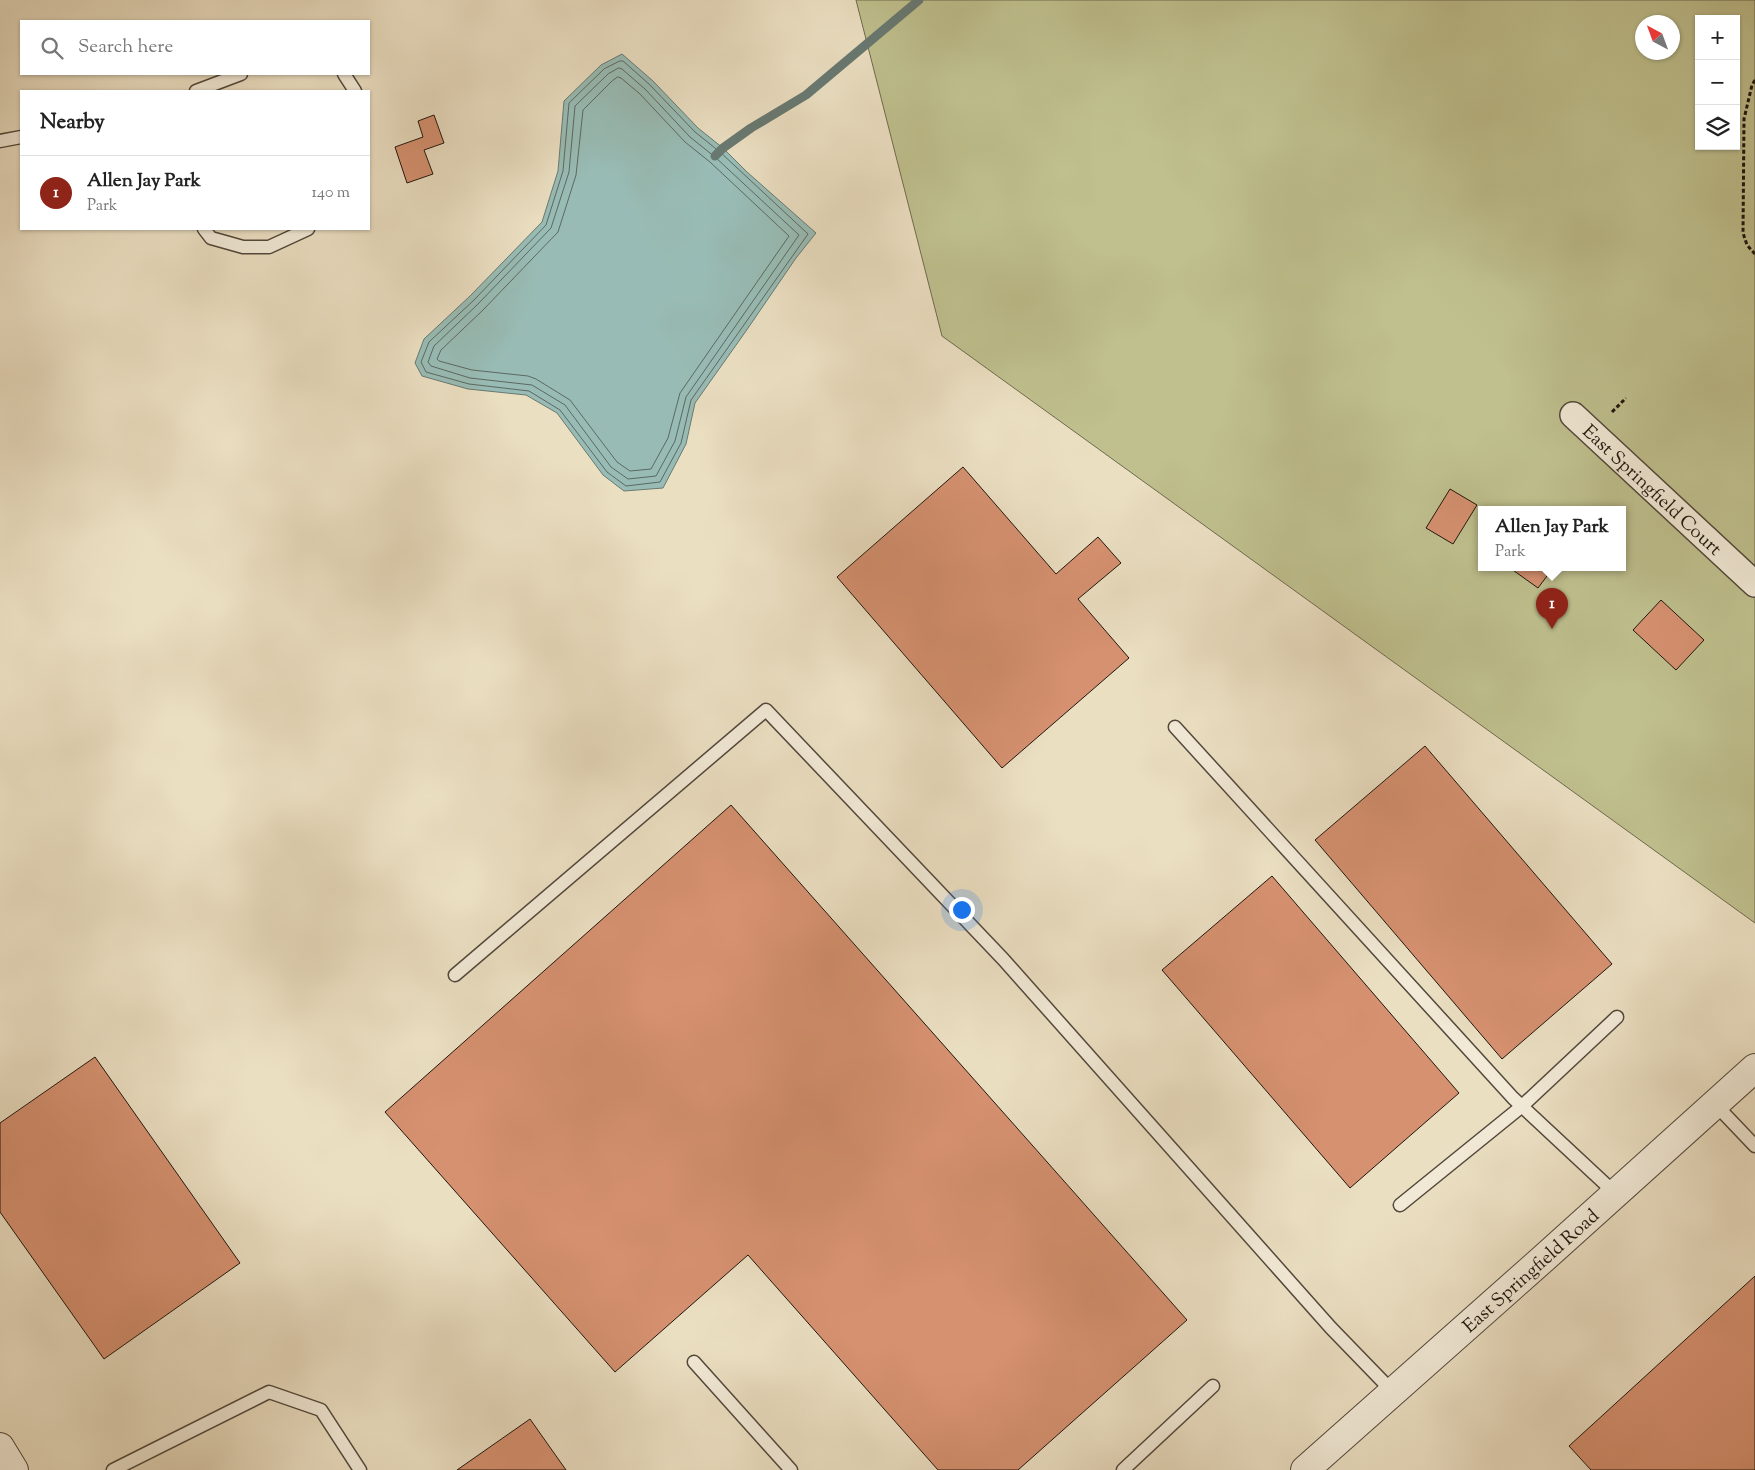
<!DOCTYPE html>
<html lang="en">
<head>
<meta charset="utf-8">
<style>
	body { margin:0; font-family:"Sorts Mill Goudy",serif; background:#f2f2f2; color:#222 }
	.controls { position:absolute; right:15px; top:15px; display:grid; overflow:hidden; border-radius:0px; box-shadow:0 1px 4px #0004 }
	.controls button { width:45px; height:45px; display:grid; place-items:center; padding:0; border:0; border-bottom:1px solid #e0e0e0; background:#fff; color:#222; font:25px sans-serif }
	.compass { position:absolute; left:1635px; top:15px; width:45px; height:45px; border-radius:50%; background:#fff; box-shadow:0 1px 4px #0004; rotate:319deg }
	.you { position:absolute; left:961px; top:909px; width:18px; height:18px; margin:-12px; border:4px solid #fff; border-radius:50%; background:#1a73e8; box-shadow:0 0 0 8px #1a73e833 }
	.badge { display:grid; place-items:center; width:32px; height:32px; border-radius:50%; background:#8f2418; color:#fff; font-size:16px; font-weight:700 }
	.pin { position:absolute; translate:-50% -41px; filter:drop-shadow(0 1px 2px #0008) }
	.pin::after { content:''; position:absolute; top:26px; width:18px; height:15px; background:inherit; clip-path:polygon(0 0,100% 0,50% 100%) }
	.popup { position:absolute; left:1478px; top:506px; width:148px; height:65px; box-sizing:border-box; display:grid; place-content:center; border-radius:0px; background:#fff; filter:drop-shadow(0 1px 4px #0005); font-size:16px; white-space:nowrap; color:#767676 }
	.popup b { font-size:19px; color:#222 }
	.popup::after { content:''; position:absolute; left:50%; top:100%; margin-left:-10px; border:10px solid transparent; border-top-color:#fff }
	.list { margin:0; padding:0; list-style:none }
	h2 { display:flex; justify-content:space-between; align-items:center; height:65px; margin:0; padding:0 20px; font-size:21px }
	h2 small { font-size:16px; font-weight:400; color:#767676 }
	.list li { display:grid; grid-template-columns:32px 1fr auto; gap:15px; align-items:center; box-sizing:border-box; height:75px; padding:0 20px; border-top:1px solid #e0e0e0 }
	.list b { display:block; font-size:19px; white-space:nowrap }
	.list p { margin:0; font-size:16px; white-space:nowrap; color:#767676 }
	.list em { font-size:16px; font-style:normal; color:#767676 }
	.icon { flex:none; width:28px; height:28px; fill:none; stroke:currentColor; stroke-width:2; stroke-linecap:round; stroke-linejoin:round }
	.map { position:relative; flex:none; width:1755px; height:1470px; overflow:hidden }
	.search { position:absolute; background:#fff; box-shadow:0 1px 4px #0004; left:20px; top:20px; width:350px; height:55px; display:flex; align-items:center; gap:12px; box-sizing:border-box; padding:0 18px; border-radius:0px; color:#767676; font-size:19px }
	.panel { position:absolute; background:#fff; box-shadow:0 1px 4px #0004; left:20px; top:90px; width:350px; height:140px; border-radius:0px }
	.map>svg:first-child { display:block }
	.green { fill:#bfc08e; stroke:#6f6a4e; fill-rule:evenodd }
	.water { fill:#98bcb5; stroke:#687972 }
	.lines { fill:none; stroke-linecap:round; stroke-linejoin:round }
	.shore { stroke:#5c6862; stroke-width:1 }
	.stream { stroke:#687972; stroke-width:9 }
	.building { fill:#d69170; stroke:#1f150e }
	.service-casing { stroke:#52483b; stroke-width:15 }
	.minor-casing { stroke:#52483b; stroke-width:28 }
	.tertiary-casing { stroke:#52483b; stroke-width:30 }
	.path { stroke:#1f150e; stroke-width:3; stroke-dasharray:4 2.5; stroke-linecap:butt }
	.service { stroke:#f2ead7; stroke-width:12 }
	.minor { stroke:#f2ead7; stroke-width:25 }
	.tertiary { stroke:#f2ead7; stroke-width:28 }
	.labels { text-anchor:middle; stroke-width:5; stroke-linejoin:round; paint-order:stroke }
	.street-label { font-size:19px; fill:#1f150e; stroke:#f2ead7 }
</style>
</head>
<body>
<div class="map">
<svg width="1755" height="1470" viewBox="0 0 1755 1470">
	<rect width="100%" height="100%" fill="#ebdfc2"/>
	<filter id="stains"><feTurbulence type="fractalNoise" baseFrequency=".004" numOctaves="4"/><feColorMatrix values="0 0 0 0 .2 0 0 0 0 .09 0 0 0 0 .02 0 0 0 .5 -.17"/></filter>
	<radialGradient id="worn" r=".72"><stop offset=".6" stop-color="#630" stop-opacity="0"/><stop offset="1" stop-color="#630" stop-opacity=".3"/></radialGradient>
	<path class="green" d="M856,0H1755V923L942,336ZM1699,19H1736V146H1699ZM1642,22H1672V52H1642ZM1482,510H1622V568H1482Z"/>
	<polygon class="water" points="622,54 653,81 698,128 723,148 747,172 816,233 796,258 746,331 695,403 686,444 663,488 624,491 603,475 557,413 526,395 468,389 422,376 415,363 424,339 470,296 542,222 558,171 564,101 601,65"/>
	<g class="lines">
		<g class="shore">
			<polygon points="620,61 623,61 649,84 695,132 720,152 808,234 691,400 681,443 660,482 626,486 607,472 560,410 529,391 469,384 426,372 421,362 429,342 474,300 546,225 563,171 569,103 604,69"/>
			<polygon points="619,68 622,69 645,89 690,137 715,157 799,235 686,397 675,441 656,476 628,479 611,467 565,405 532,385 470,378 431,366 428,362 434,346 478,304 551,228 569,172 575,106 608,74"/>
			<polygon points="618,77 621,78 640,94 685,142 710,162 789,236 680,393 668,438 651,469 630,471 617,462 570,400 536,379 528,376 472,370 439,361 437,359 441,350 483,310 558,232 576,175 583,110 612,81"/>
		</g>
		<polyline class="stream" points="715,156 723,148 751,128 806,95 919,0"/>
	</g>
	<g class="building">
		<polygon points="434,115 444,143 424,150 433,174 407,183 395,147 423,137 418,121"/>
		<polygon points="963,467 1056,574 1098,537 1121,563 1078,599 1129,658 1002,768 837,577"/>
		<polygon points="1450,489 1477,505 1453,544 1426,528"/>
		<polygon points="1510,568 1553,568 1538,588"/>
		<polygon points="1661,600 1704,640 1676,670 1633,630"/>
		<polygon points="1425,746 1612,964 1502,1059 1315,840"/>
		<polygon points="731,805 1187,1320 1018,1470 938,1470 748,1255 615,1372 385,1112"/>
		<polygon points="1272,876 1459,1093 1350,1188 1162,970"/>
		<polygon points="95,1057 240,1263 104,1359 0,1212 0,1123"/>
		<polygon points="1755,1276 1755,1470 1591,1470 1569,1446"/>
		<polygon points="530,1419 566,1470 457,1470"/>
	</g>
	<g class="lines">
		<g class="service-casing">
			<g id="service">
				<polyline points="344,74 355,91"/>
				<polyline points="196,91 241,74"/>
				<polyline points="0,141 21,137"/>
				<polyline points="204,229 211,238 243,247 269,247 308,229"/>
				<polyline points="1175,727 1513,1098 1616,1194"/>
				<polyline points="455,975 766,710 1003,959 1331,1328 1393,1392"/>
				<polyline points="1715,1104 1755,1146"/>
				<polyline points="1400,1205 1521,1107 1617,1017"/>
				<polyline points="694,1362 791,1470"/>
				<polyline points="113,1470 269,1392 321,1410 360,1470"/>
				<polyline points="1123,1470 1213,1386"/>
			</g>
		</g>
		<g class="minor-casing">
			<g id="minor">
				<path id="s1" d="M1573,415L1755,584"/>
			</g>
		</g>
		<g class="tertiary-casing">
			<g id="tertiary">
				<polyline points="0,1447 14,1470"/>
				<path id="s2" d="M1305,1470L1544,1258L1755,1068"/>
			</g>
		</g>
		<g class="path">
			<polyline points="1755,80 1752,85 1744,119 1743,233 1747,245 1755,254"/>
			<polyline points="1612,412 1626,398"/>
		</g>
		<use href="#service" class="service"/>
		<use href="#minor" class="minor"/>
		<use href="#tertiary" class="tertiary"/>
	</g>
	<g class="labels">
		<g class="street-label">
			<text dy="7" stroke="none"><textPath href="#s1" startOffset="109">East Springfield Court</textPath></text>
			<text dy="7" stroke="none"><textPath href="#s2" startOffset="301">East Springfield Road</textPath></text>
		</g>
	</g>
	<rect width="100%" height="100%" filter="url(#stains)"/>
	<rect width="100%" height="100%" fill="url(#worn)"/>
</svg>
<div class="controls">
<button>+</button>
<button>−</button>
<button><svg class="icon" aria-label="layers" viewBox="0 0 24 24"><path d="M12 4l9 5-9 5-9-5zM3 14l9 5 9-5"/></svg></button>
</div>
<svg class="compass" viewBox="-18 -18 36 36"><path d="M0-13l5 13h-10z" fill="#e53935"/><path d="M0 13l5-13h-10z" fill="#767676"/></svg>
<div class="you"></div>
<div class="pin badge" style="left:1552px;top:629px">1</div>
<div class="popup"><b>Allen Jay Park</b>Park</div>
<div class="search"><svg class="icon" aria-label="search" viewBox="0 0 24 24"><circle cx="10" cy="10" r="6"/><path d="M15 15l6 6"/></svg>Search here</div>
<section class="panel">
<h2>Nearby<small></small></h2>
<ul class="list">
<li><span class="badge">1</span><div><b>Allen Jay Park</b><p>Park</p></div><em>140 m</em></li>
</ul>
</section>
</div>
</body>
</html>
